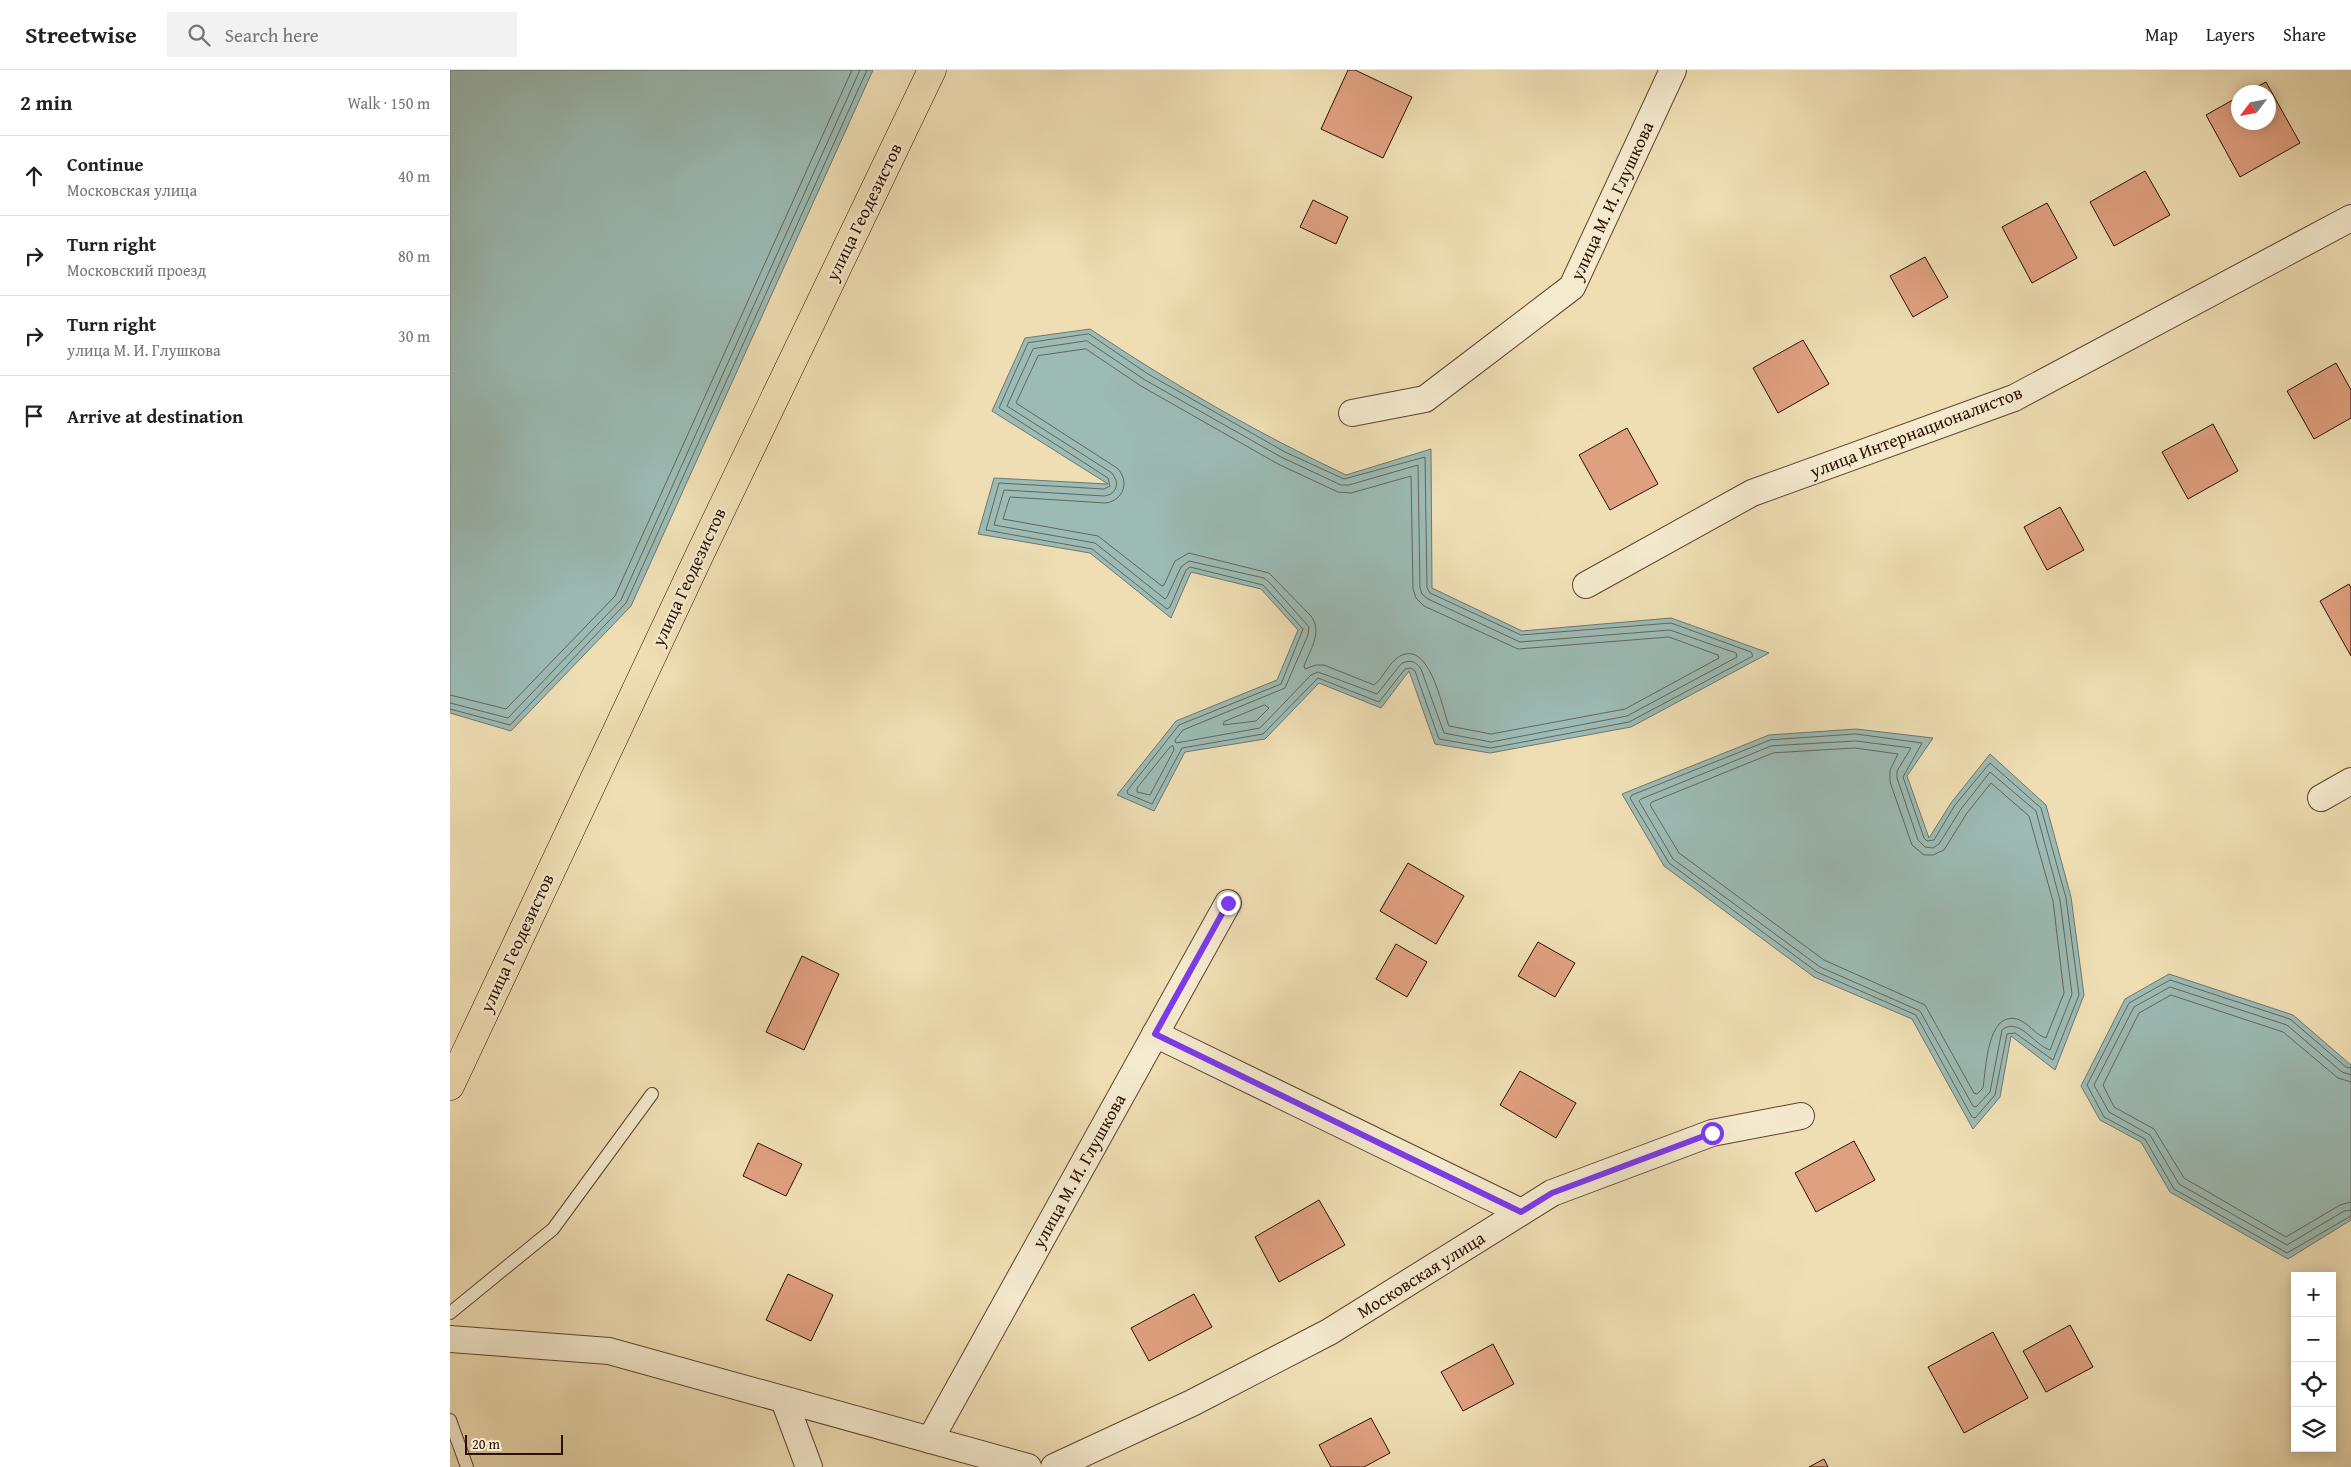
<!DOCTYPE html>
<html lang="en">
<head>
<meta charset="utf-8">
<style>
	body { margin:0; font-family:"Gentium Book Plus",serif; background:#f2f2f2; color:#202124 }
	.controls { position:absolute; right:15px; bottom:15px; display:grid; overflow:hidden; border-radius:0px; box-shadow:0 2px 12px #0003 }
	.controls button { width:45px; height:45px; display:grid; place-items:center; padding:0; border:0; border-bottom:1px solid #e0e0e0; background:#fff; color:#202124; font:25px sans-serif }
	.compass { position:absolute; left:1781px; top:15px; width:45px; height:45px; border-radius:50%; background:#fff; box-shadow:0 2px 12px #0003; rotate:238deg }
	.scale { position:absolute; left:15px; bottom:12px; width:98px; box-sizing:border-box; padding-left:5px; border:2px solid #2c1100; border-top:0; font-size:14px; line-height:18px; white-space:nowrap; color:#2c1100; -webkit-text-stroke:4px #f5eace; paint-order:stroke }
	.stop { position:absolute; width:15px; height:15px; margin:-11px; border:4px solid #7c3aed; border-radius:50%; background:#fff }
	.stop.end { background:#7c3aed; border-color:#fff; box-shadow:0 1px 5px #0008 }
	.list { margin:0; padding:0; list-style:none }
	h2 { display:flex; justify-content:space-between; align-items:center; height:65px; margin:0; padding:0 20px; font-size:21px }
	h2 small { font-size:16px; font-weight:400; color:#757577 }
	.list li { display:grid; grid-template-columns:32px 1fr auto; gap:15px; align-items:center; box-sizing:border-box; height:80px; padding:0 20px; border-top:1px solid #e0e0e0 }
	.list b { display:block; font-size:19px; white-space:nowrap }
	.list p { margin:0; font-size:16px; white-space:nowrap; color:#757577 }
	.list em { font-size:16px; font-style:normal; color:#757577 }
	.icon { flex:none; width:28px; height:28px; fill:none; stroke:currentColor; stroke-width:2; stroke-linecap:round; stroke-linejoin:round }
	.map { position:relative; flex:none; width:1901px; height:1397px; overflow:hidden }
	header { display:flex; align-items:center; gap:30px; box-sizing:border-box; height:70px; padding:0 25px; background:#fff; border-bottom:1px solid #e0e0e0 }
	header strong { font-size:24px }
	nav { display:flex; gap:28px; margin-inline-start:auto; font-size:18px }
	.search { width:350px; height:45px; background:#f2f2f2; display:flex; align-items:center; gap:12px; box-sizing:border-box; padding:0 18px; border-radius:0px; color:#757577; font-size:19px }
	main { display:flex }
	aside { flex:1; background:#fff }
	.map>svg:first-child { display:block }
	.water { fill:#9cbbb5; stroke:#6f776d }
	.lines { fill:none; stroke-linecap:round; stroke-linejoin:round }
	.shore { stroke:#64665a; stroke-width:1 }
	.building { fill:#dfa07f; stroke:#2c1100 }
	.lane-casing { stroke:#5d442d; stroke-width:14 }
	.street-casing { stroke:#5d442d; stroke-width:28 }
	.primary-casing { stroke:#2c1100; stroke-width:29 }
	.lane { stroke:#f5eace; stroke-width:12 }
	.street { stroke:#f5eace; stroke-width:26 }
	.primary { stroke:#efdeb4; stroke-width:28 }
	.route { stroke:#7c3aed; stroke-width:6 }
	.labels { text-anchor:middle; stroke-width:4.5; stroke-linejoin:round; paint-order:stroke }
	.street-label { font-size:18px; fill:#2c1100; stroke:#f5eace }
</style>
</head>
<body>
<header>
<strong>Streetwise</strong>
<div class="search"><svg class="icon" aria-label="search" viewBox="0 0 24 24"><circle cx="10" cy="10" r="6"/><path d="M15 15l6 6"/></svg>Search here</div>
<nav><a>Map</a><a>Layers</a><a>Share</a></nav>
</header>
<main>
<aside>
<h2>2 min<small>Walk · 150 m</small></h2>
<ul class="list">
<li><svg class="icon" aria-label="ahead" viewBox="0 0 24 24"><path d="M12 20V5M6 11l6-6 6 6"/></svg><div><b>Continue</b><p>Московская улица</p></div><em>40 m</em></li>
<li><svg class="icon" aria-label="right" viewBox="0 0 24 24"><path d="M7 20v-9h11M14 6l5 5-5 5"/></svg><div><b>Turn right</b><p>Московский проезд</p></div><em>80 m</em></li>
<li><svg class="icon" aria-label="right" viewBox="0 0 24 24"><path d="M7 20v-9h11M14 6l5 5-5 5"/></svg><div><b>Turn right</b><p>улица М. И. Глушкова</p></div><em>30 m</em></li>
<li><svg class="icon" aria-label="arrive" viewBox="0 0 24 24"><path d="M6 21V4h12l-3 4 3 4H6"/></svg><div><b>Arrive at destination</b></div></li>
</ul>
</aside>
<div class="map">
<svg width="1901" height="1397" viewBox="0 0 1901 1397">
	<rect width="100%" height="100%" fill="#efdeb4"/>
	<filter id="stains"><feTurbulence type="fractalNoise" baseFrequency=".004" numOctaves="4"/><feColorMatrix values="0 0 0 0 .2 0 0 0 0 .09 0 0 0 0 .02 0 0 0 .5 -.17"/></filter>
	<radialGradient id="worn" r=".72"><stop offset=".6" stop-color="#630" stop-opacity="0"/><stop offset="1" stop-color="#630" stop-opacity=".3"/></radialGradient>
	<g class="water">
		<polygon points="0,0 423,0 181,536 61,661 0,643"/>
		<path d="M640,259C722,314 807,363 896,405L981,379L982,518L1072,561L1221,548L1319,583L1181,657L1040,683L985,674L959,601L931,638L869,613L815,669L735,682L704,741L667,725L726,651L827,610L848,560L811,519L741,502L721,548L640,483L528,464L544,408L658,414L542,341L575,268Z"/>
		<polygon points="1406,659 1483,668 1457,706 1479,768 1501,733 1540,684 1596,735 1621,827 1634,925 1605,1000 1561,966 1550,1027 1523,1059 1462,949 1364,907 1214,796 1172,724 1319,665"/>
		<polygon points="1719,904 1843,945 1901,995 1901,1150 1838,1189 1720,1122 1691,1072 1650,1050 1631,1016 1675,929"/>
	</g>
	<g class="lines">
		<g class="shore">
			<polygon points="639,264 698,304 835,382 894,409 975,387 977,518 980,523 1071,565 1221,553 1301,582 1303,586 1179,652 1041,678 989,669 965,601 961,598 955,599 929,632 868,608 813,664 732,678 702,734 678,724 677,721 729,655 831,614 853,559 813,515 740,497 736,500 720,537 717,539 642,479 536,460 549,413 654,419 660,416 658,408 549,338 578,273"/>
			<path d="M637,271L695,310L831,387L891,415H899L968,395L970,518L972,524L978,529L1070,572L1220,560L1286,583L1287,587L1177,646L1041,672L994,663L971,599C966,591 959,589 951,594L927,624L868,602L861,605L810,658L726,673L725,670L733,660L835,618L858,565L859,557L819,512L814,508L739,491L731,497L717,527L715,529L645,473L544,455L554,420L654,426C663,425 668,419 666,410L662,403L557,336L583,279Z"/>
			<path d="M636,279L691,316L828,394L888,422L901,423L961,406L963,519L966,528L974,536L1068,579L1219,567L1268,585L1269,588L1175,639L1041,664L999,656C992,638 980,570 950,586C939,592 934,607 924,615L874,595H866L855,599L854,596C860,580 873,562 861,546L819,503L739,483L725,491L714,515L712,516L648,466L553,449L560,427L656,433C674,430 680,411 667,398L566,333L588,286Z"/>
			<polyline points="0,625 56,639 165,526 402,0"/>
			<polyline points="0,633 58,648 171,530 410,0"/>
			<polygon points="815,635 819,638 806,651 773,655 774,652"/>
			<polyline points="0,639 60,655 176,533 417,0"/>
			<polygon points="1406,664 1472,673 1453,707 1474,768 1477,771 1484,770 1505,735 1540,693 1591,738 1616,828 1629,925 1603,990 1565,963 1557,964 1545,1025 1525,1048 1522,1047 1466,945 1367,902 1219,793 1180,728 1182,725 1320,670"/>
			<path d="M1406,671L1461,678L1447,701V708L1468,770L1475,777L1483,778L1489,774L1511,739L1540,702L1586,741L1610,830L1622,924L1600,980C1585,976 1569,946 1552,960L1540,1022L1526,1037L1523,1036L1470,941L1370,897L1223,789L1189,731L1191,729L1321,676Z"/>
			<polygon points="723,676 724,680 700,725 687,722 687,718 720,677"/>
			<path d="M1405,678L1448,684L1440,700V712L1462,775L1474,785H1483L1494,780L1517,743L1541,713L1579,746L1603,831L1614,923L1596,968C1585,965 1578,952 1567,949C1537,941 1536,999 1533,1018L1527,1024L1524,1023L1475,935L1374,890L1229,783L1200,735L1202,732L1323,683Z"/>
			<polyline points="1901,998 1896,997 1840,949 1720,910 1679,933 1637,1015 1654,1047 1695,1069 1724,1119 1837,1183 1901,1146"/>
			<polyline points="1901,1005 1892,1002 1837,955 1720,917 1684,937 1644,1015 1659,1042 1700,1065 1729,1114 1837,1175 1894,1141 1901,1140"/>
			<polyline points="1901,1012 1888,1008 1833,962 1721,925 1689,943 1653,1015 1664,1037 1704,1059 1734,1108 1836,1167 1890,1135 1901,1132"/>
		</g>
	</g>
	<g class="building">
		<polygon points="898,0 905,0 962,27 933,88 871,59"/>
		<polygon points="1816,12 1850,73 1790,107 1756,45 1788,27 1788,52 1818,52 1818,22 1797,22"/>
		<polygon points="1695,101 1720,145 1664,176 1640,132"/>
		<polygon points="863,130 898,147 886,174 850,157"/>
		<polygon points="1597,133 1627,188 1582,213 1552,157"/>
		<polygon points="1475,187 1498,227 1463,247 1440,206"/>
		<polygon points="1353,270 1379,314 1328,343 1303,298"/>
		<polygon points="1886,293 1901,320 1901,348 1864,369 1837,321"/>
		<polygon points="1763,354 1788,401 1738,429 1712,382"/>
		<polygon points="1177,358 1208,414 1160,440 1129,385"/>
		<polygon points="1610,437 1634,480 1597,500 1574,457"/>
		<polygon points="1899,514 1901,518 1901,586 1870,531"/>
		<polygon points="958,793 1014,826 986,874 930,841"/>
		<polygon points="1088,872 1125,893 1105,927 1068,906"/>
		<polygon points="946,874 977,892 957,927 926,909"/>
		<polygon points="352,886 389,904 354,980 316,962"/>
		<polygon points="1070,1001 1126,1033 1106,1068 1050,1035"/>
		<polygon points="1404,1071 1425,1110 1366,1142 1345,1103"/>
		<polygon points="308,1073 352,1094 336,1126 293,1106"/>
		<polygon points="869,1130 895,1175 829,1212 805,1167"/>
		<polygon points="338,1204 383,1225 361,1271 316,1250"/>
		<polygon points="744,1224 762,1257 699,1291 681,1258"/>
		<polygon points="1620,1255 1643,1297 1596,1322 1573,1281"/>
		<polygon points="1543,1262 1578,1328 1514,1363 1478,1297"/>
		<polygon points="1043,1274 1064,1314 1013,1341 991,1302"/>
		<polygon points="921,1348 940,1383 914,1397 881,1397 869,1375"/>
		<polygon points="1374,1389 1378,1397 1359,1397"/>
	</g>
	<g class="lines">
		<g class="lane-casing">
			<g id="lane">
				<polyline points="0,1243 103,1159 202,1024"/>
				<polyline points="0,1350 17,1397"/>
			</g>
		</g>
		<g class="street-casing">
			<g id="street">
				<polyline points="902,343 975,329 1122,217 1223,0"/>
				<polyline points="1136,515 1302,423 1564,328 1901,148"/>
				<polyline points="1871,728 1901,711"/>
				<polyline points="705,964 1071,1142"/>
				<polyline points="0,1269 159,1281 578,1397"/>
				<polyline points="334,1330 359,1397"/>
				<polyline points="480,1370 778,833"/>
				<polyline points="604,1397 742,1333 879,1262 1102,1123 1262,1063 1351,1046"/>
			</g>
		</g>
		<g class="primary-casing">
			<polyline id="primary" points="0,1016 250,484 482,0"/>
		</g>
		<use href="#lane" class="lane"/>
		<use href="#street" class="street"/>
		<use href="#primary" class="primary"/>
	</g>
	<g class="lines">
		<polyline class="route" points="778,833 705,964 1071,1142 1102,1123 1262,1063"/>
	</g>
	<g class="labels">
		<g class="street-label">
			<text transform="translate(1162 131) rotate(-65)" y="6">улица М. И. Глушкова</text>
			<text transform="translate(414 142) rotate(-64)" y="6">улица Геодезистов</text>
			<text transform="translate(1466 362) rotate(-21)" y="6">улица Интернационалистов</text>
			<text transform="translate(239 507) rotate(-65)" y="6">улица Геодезистов</text>
			<text transform="translate(67 873) rotate(-65)" y="6">улица Геодезистов</text>
			<text transform="translate(629 1101) rotate(-61)" y="6">улица М. И. Глушкова</text>
			<text transform="translate(971 1205) rotate(-32)" y="6">Московская улица</text>
		</g>
	</g>
	<rect width="100%" height="100%" filter="url(#stains)"/>
	<rect width="100%" height="100%" fill="url(#worn)"/>
</svg>
<div class="controls">
<button>+</button>
<button>−</button>
<button><svg class="icon" aria-label="locate" viewBox="0 0 24 24"><circle cx="12" cy="12" r="6"/><path d="M12 2v4M12 18v4M2 12h4M18 12h4"/></svg></button>
<button><svg class="icon" aria-label="layers" viewBox="0 0 24 24"><path d="M12 4l9 5-9 5-9-5zM3 14l9 5 9-5"/></svg></button>
</div>
<svg class="compass" viewBox="-18 -18 36 36"><path d="M0-13l5 13h-10z" fill="#e53935"/><path d="M0 13l5-13h-10z" fill="#757577"/></svg>
<div class="scale">20 m</div>
<div class="stop" style="left:1262px;top:1063px"></div>
<div class="stop end" style="left:778px;top:833px"></div>
</div>
</main>
</body>
</html>
